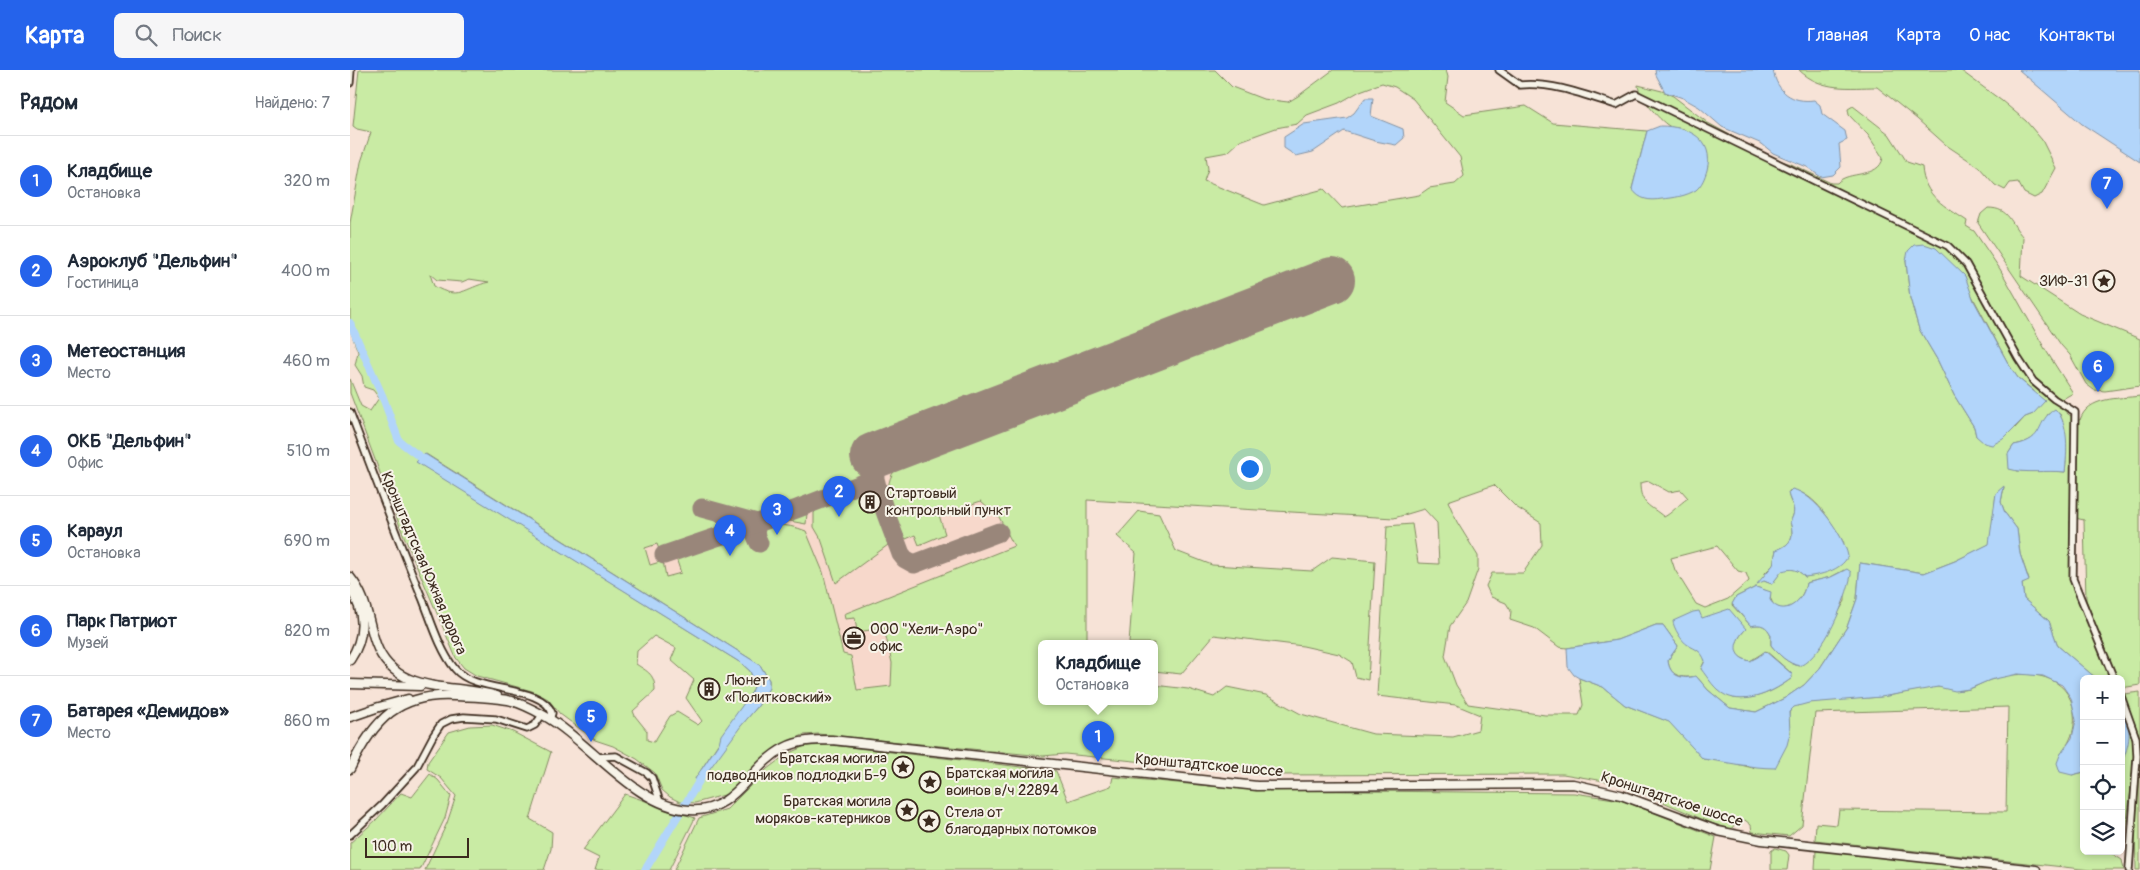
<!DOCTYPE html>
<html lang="ru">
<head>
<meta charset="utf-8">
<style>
	body { margin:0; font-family:Pangolin,sans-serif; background:#f6f6f7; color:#1f2937 }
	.controls { position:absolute; right:15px; bottom:15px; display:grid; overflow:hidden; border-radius:8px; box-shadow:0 2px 8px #0003 }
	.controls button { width:45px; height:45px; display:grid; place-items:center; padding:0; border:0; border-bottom:1px solid #e0e1e3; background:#fff; color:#1f2937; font:25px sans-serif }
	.scale { position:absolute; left:15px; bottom:12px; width:104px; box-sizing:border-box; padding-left:5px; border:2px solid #3b2a1e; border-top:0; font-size:14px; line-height:18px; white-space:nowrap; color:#3b2a1e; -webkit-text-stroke:4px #f7f3e8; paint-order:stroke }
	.you { position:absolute; left:899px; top:398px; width:18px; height:18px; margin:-12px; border:4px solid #fff; border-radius:50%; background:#1a73e8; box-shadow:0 0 0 8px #1a73e833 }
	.badge { display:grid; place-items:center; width:32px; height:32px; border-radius:50%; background:#2563eb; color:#fff; font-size:16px; font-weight:700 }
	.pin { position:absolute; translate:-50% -41px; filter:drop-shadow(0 1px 2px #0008) }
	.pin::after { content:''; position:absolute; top:26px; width:18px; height:15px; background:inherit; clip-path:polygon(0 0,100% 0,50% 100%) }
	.popup { position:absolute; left:688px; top:570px; width:120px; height:65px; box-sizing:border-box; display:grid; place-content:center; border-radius:8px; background:#fff; filter:drop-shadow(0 1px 4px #0005); font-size:16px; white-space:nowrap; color:#747a83 }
	.popup b { font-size:19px; color:#1f2937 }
	.popup::after { content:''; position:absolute; left:50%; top:100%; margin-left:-10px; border:10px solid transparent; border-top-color:#fff }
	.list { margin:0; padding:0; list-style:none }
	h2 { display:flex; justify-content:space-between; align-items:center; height:65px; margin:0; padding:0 20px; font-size:21px }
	h2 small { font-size:16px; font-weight:400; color:#747a83 }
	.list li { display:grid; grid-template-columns:32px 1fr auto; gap:15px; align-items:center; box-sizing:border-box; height:90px; padding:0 20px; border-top:1px solid #e0e1e3 }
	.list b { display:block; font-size:19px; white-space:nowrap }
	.list p { margin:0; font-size:16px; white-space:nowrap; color:#747a83 }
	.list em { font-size:16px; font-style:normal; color:#747a83 }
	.icon { flex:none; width:28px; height:28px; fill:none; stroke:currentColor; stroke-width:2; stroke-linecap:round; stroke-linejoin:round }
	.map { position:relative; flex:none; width:1790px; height:800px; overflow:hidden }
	header { display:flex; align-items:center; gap:30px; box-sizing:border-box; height:70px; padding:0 25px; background:#2563eb; color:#fff }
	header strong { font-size:24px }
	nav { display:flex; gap:28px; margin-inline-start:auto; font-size:18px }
	.search { width:350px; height:45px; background:#f6f6f7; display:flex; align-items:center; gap:12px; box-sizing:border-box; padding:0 18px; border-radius:8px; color:#747a83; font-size:19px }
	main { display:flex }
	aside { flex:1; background:#fff }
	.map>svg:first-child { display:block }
	.built { fill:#f7d8cb }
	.green { fill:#c9eba4; stroke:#828a61; fill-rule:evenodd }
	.water { fill:#b2d5fa; stroke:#8291a2 }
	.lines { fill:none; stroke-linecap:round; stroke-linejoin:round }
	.canal { stroke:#b2d5fa; stroke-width:8 }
	.taxiway { stroke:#99867a; stroke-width:19 }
	.runway { stroke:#99867a; stroke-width:46 }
	.street-casing { stroke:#3b2a1e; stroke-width:9 }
	.secondary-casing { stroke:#3b2a1e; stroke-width:11 }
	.street { stroke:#f7f3e8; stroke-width:5.5 }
	.secondary { stroke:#f7f3e8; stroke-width:8 }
	.labels { text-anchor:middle; stroke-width:4; stroke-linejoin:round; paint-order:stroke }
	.poi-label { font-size:15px; fill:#3b2a1e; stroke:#f7f3e8; text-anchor:start }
	.street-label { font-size:15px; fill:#3b2a1e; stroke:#f7f3e8 }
</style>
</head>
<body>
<header>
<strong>Карта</strong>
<div class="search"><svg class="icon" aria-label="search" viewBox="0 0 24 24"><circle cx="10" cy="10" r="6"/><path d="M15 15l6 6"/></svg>Поиск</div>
<nav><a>Главная</a><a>Карта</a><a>О нас</a><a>Контакты</a></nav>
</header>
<main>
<aside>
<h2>Рядом<small>Найдено: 7</small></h2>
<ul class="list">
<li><span class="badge">1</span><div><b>Кладбище</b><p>Остановка</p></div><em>320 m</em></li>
<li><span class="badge">2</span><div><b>Аэроклуб &quot;Дельфин&quot;</b><p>Гостиница</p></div><em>400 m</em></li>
<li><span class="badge">3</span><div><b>Метеостанция</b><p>Место</p></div><em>460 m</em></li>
<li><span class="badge">4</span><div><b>ОКБ &quot;Дельфин&quot;</b><p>Офис</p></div><em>510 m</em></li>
<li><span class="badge">5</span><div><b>Караул</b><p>Остановка</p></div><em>690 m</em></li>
<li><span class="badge">6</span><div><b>Парк Патриот</b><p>Музей</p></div><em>820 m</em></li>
<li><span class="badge">7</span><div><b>Батарея «Демидов»</b><p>Место</p></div><em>860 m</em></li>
</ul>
</aside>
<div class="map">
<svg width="1790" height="800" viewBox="0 0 1790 800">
	<rect width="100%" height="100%" fill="#f7e3d7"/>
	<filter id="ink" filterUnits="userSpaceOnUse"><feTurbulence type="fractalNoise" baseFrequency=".02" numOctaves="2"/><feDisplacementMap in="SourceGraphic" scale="10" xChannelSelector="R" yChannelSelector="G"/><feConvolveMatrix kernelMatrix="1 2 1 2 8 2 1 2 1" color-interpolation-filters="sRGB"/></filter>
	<g filter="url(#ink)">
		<polygon class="built" points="1102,140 1144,162 589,445 631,431 649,447 664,476 674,474 541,616 507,620 501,586 493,584 488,566 331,509 310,513 306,494 300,495 295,478 307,474 316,447"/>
		<g class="green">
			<path d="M9,0H865L882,17L913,29L938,32L948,26L983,0H1096L1098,7L1095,32L1114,45L1176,36L1203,53L1297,61L1282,119L1334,59C1330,58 1322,58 1319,56C1309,50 1288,25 1288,15L1312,21L1323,26L1358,53L1391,71L1406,83L1441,94L1481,113H1487C1498,100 1529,109 1533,88L1518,65L1499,45L1498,39L1503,36L1539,64L1557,92L1572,97C1574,127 1595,136 1617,151L1616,156L1624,161L1650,199L1695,279L1723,323L1711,330C1711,342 1720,346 1730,350C1738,326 1769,329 1790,326V615L1771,618V609H1767L1736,530L1734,450L1725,448L1720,451L1721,509L1762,609H1747L1708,576L1699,551L1674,529L1672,514L1679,510L1670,484L1667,459L1655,443L1651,432L1654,417L1646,424L1640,474L1605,491L1574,503L1510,493L1507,529L1497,557L1470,598L1454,615L1435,628L1406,642L1380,638L1358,620L1346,606C1332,609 1319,606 1318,590L1328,576L1313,555H1306L1267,570L1217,578L1209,577L1184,558L1160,550L1161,541L1156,533L1141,527L1136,516L1142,503H1173L1192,475L1191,453L1166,437L1144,415L1098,431L1107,452L1128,486V499L1116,533L1100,556L1095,586L1106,615L1118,634L1195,645H1229L1233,635L1229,608L1253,617L1275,635L1320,652L1353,689L1379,692L1403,698L1440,663C1439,655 1436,643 1443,637C1454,629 1513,629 1529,627C1548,625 1567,619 1586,617C1597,616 1607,623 1619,619C1626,617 1633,612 1640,610C1670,600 1714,600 1723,637C1727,656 1722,670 1710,685L1722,705L1734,702V781H1758L1772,790L1774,800H1741L1465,770L1466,753L1487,755L1489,740L1656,742L1658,637L1465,643L1452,755L1439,766L1402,762L1401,755L1395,750L1386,753L1381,759L1361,753L1272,714L1213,704L923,705L715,684L693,686L468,664L453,665L423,680L378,724L345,733L330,732L320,727L312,720L305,703L287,689L263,676L245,670L210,644L198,629L182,621L127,606L114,598L106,588L51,459L0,323V309L11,336L20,341L29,328L23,320L14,317L12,306L5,295L8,282L0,260V153L11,92L21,62L7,59L3,56ZM1032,13L1045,17L1063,29L1110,87L1114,106L1105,114L1079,118L1069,125L992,138L974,119L914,135L854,111L858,99L856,86L878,82L890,71L926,58L947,54L957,45L989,33L1010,21ZM986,190L998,223L548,397C528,415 543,450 556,469L565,465L569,475L595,464L589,445L631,431L649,447L664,476L494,544L495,549L505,548L507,562L534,558L542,593L541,616L507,620L501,586L493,584L473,502L456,461C415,444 372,466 332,480L326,488L331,503L316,507L313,491L300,495L295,478L307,474L310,482L462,431L515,410L503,377ZM1556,191L1615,206L1619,220L1659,295L1668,308L1684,321L1683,344L1675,347L1665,358L1626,366L1624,357L1604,325L1588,291L1569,259L1560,228ZM80,204L87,210L112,212L119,209L139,212C114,218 109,231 84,216ZM1698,344H1710C1717,362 1717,383 1715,402L1695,400L1667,401L1658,384L1664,375C1686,371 1689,363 1698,344ZM76,384L410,595L419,610V618L408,636L345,709L402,622L405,614L400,601L391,593L67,392ZM1299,411L1319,422L1331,420L1338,428C1329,434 1322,443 1314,447C1300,435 1290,435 1290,413ZM1442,420C1466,423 1482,454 1494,473L1473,503L1455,507C1448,499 1442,498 1432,500L1422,514L1414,511L1415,503L1423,495L1426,480C1441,475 1445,467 1440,452C1450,435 1437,434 1439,421ZM737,430L1044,448L1074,439L1087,453L1089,494L1068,493L1062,454L1037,456L1027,626L1106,635L1130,645L1128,660L1103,667L1023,664L951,644L916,625L877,617L864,627L838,619L804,615V631H692V573H737ZM1367,476L1388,501L1396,503L1399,511L1378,529L1355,538L1346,534L1325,500L1321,488ZM1494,500L1495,531L1464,584L1450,596C1438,594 1428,584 1421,575V565C1417,556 1411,553 1401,556L1382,535L1386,527L1406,517L1417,521L1424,536C1439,545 1454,528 1456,513L1481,507ZM1396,559C1384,571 1378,586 1400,591L1416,581L1440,602L1442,608C1425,621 1404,631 1383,628L1351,599L1355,590L1353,584L1342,576ZM304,566L326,578L321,590L344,610L336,628L352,651L348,655L327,642L320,646L304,672L297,670V661L285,646L283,641L305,621C305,604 298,602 286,594L287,581Z"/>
			<path d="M1449,0H1610L1652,31L1676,51L1692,70L1706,98L1692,124L1684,128L1674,123L1668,112L1660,113L1655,120L1645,115L1629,97L1596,75L1567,49L1527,17C1499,17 1472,22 1449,0Z"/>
			<path d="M1638,138C1660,138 1660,153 1673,167L1671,206L1730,244L1790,269V316L1755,321L1744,320L1736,314L1720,285L1711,275L1628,153L1631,144Z"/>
			<polygon points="510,419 519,420 522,425 514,428 519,439 526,436 538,475 486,513 471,469 464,457 464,443 469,435"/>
			<polygon points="459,438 457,443 456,454 428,449"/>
			<polygon points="789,441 809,444 826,481 862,495 962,501 982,487 1025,491 1018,610 1006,607 1002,592 989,584 953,576 864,565 831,604 804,601 804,573 779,573 786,483 767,466"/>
			<polygon points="1790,622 1790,800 1786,800 1785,758 1789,684 1781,646 1774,624"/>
			<polygon points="1776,645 1784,668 1785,686 1776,760 1771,765 1771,689 1774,687"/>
			<polygon points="142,655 163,662 201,682 180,749 202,762 201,779 194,800 75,800 97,753 106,726 91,708 77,699 78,692 99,662 120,656"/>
			<polygon points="481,675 706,701 718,731 761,716 763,707 903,720 1224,723 1271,730 1366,767 1360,800 324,800 349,748 377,739 417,699 437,684 455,676"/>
			<polygon points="80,704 88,710 101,726 95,748 70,800 0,800 0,773 26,750 51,723 62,727"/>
			<polygon points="275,724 345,748 319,800 245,800 249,788 233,780"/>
			<polygon points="1425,778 1436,781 1439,785 1437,800 1421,800 1421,781"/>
			<polygon points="1466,780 1650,800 1465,800"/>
		</g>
		<g class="water">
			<path d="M1305,0H1423C1427,22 1442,33 1464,30L1470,35L1472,44L1495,61L1497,70L1489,74L1491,97L1483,105L1471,107L1457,97L1423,83L1412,74L1372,57L1349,37L1333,28L1315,22L1306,5Z"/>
			<polygon points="1669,0 1790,0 1790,92 1732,54"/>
			<polygon points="1015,28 1023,28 1021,46 1053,59 1054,68 1046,75 1025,71 994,61 963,82 946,86 934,78 934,67 954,54 997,48 1004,43"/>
			<path d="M1310,56C1338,56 1365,69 1357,100C1355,107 1352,115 1346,120C1336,126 1324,128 1312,129C1299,131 1290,130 1282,119L1297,61Z"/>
			<polygon points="1574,174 1586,178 1615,206 1624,231 1659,295 1668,308 1695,331 1683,344 1675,347 1653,369 1642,375 1634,373 1626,366 1624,357 1604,325 1588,291 1569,259 1560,228 1556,191 1558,181 1564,175"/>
			<path d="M1705,339C1720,353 1717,384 1715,402C1697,400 1675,404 1659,399L1658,384L1664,375C1697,369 1684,352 1705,339Z"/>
			<polygon points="75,384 410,595 419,610 419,618 408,636 391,656 350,712 345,709 369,673 371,665 402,622 405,614 400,601 391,593 66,392"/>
			<path d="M1654,416L1651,432L1655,443L1667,459L1670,484L1679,511L1672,514L1674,529L1699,551L1708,576L1747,609H1734V702L1722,705L1710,702L1707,693L1710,685L1722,668L1726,650L1721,628L1712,615L1693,606L1668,604L1640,610L1619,619L1605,621L1588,617L1531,627L1459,633L1444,637L1439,642L1440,663L1437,675L1425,698C1401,698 1377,692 1353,689L1319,652L1275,635L1253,617L1229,608L1224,605L1218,597L1217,578L1267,570L1306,555H1313L1328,576L1318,590C1319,606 1332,610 1346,606L1358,620L1380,638L1406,642L1435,628L1454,615L1470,598L1497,557L1507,529L1510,493L1574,503L1605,491L1639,474L1646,423Z"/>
			<path d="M1442,419C1464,423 1494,465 1498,486C1491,501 1470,505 1455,507C1448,499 1442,498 1432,501L1422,514L1414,511L1407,514L1423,495L1426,480C1441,475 1445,467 1440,452C1448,438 1441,436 1438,423Z"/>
			<path d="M1497,499L1501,502V505C1496,530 1475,584 1450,596C1438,594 1428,584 1421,575V565C1417,556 1411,553 1401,556L1382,534L1386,527L1406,517L1421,522L1420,530C1433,549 1454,531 1456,513L1481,507Z"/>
			<path d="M1379,539L1396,559C1384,570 1380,587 1400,591L1408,587L1415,581L1442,604V608C1425,621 1396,636 1375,625C1365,620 1358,608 1351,599L1355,591C1351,580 1346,580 1338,575C1332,572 1323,557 1323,551L1343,542L1349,541L1352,548Z"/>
			<path d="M1771,634C1780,655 1782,666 1774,687L1771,689Z"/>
		</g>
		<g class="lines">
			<g class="canal">
				<polyline points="0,253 32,325 49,371 78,393"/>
				<polyline points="295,800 354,703"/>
			</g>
			<g class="taxiway">
				<path d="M523,386C518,404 544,464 551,484L555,489L564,494L649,462"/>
				<polyline points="352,438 407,453 405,464 409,473"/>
				<polyline points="314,485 431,445 524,409"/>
			</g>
			<polyline class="runway" points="523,386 982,210"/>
			<g class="street-casing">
				<g id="street">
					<path d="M1149,0L1170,15C1203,12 1235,25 1266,35L1286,24L1598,176L1616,194L1668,288L1683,311L1704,329L1725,342L1723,509L1764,609"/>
					<polyline points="0,13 1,0"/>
					<path d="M0,342C24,405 47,468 73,530C82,553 90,580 105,599C125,624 192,614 202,643L200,650"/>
					<polyline points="1771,626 1786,668 1787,686 1779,800"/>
					<polyline points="248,687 266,686 297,703 302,708 310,732"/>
					<polyline points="0,765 32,735 66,698 83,666 91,654 101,649 114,647 146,649 177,659 185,655 192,645"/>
				</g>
			</g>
			<g class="secondary-casing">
				<g id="secondary">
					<path d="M0,507C18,529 17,549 26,574C45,626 105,613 147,626"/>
					<path d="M0,519C16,542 15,568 0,590"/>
					<polyline points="0,614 70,616"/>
					<polyline points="0,647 29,637 58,629"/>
					<path d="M0,699C23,650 49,622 106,626C124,627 145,627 162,631C172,634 184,640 193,645C240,671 285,737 340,740C386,743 398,697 434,678C449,670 465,670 482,670L907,716L1223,714L1271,725L1368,761L1412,770L1686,800"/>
				</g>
			</g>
			<use href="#street" class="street"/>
			<use href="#secondary" class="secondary"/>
		</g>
	</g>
	<defs>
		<g id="sight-ring" transform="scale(1.125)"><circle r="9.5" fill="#f7f3e8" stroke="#3b2a1e" stroke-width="1.5"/><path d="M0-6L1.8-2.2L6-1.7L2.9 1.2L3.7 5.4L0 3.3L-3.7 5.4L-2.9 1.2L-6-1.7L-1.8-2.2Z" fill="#3b2a1e"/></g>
		<g id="building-ring" transform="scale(1.125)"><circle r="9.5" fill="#f7f3e8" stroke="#3b2a1e" stroke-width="1.5"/><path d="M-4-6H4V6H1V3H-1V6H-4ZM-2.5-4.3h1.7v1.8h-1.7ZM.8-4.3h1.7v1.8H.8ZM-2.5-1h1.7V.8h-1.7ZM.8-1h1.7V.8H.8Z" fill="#3b2a1e"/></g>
		<g id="office-ring" transform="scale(1.125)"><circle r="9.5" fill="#f7f3e8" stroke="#3b2a1e" stroke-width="1.5"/><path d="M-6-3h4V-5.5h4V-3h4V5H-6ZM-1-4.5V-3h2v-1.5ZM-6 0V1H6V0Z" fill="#3b2a1e"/></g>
	</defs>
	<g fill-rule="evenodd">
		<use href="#sight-ring" x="1754" y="211"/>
		<use href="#building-ring" x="520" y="432"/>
		<use href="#office-ring" x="504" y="568"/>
		<use href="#building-ring" x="359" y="619"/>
		<use href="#sight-ring" x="553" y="697"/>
		<use href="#sight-ring" x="580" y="712"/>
		<use href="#sight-ring" x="557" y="740"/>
		<use href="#sight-ring" x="579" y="751"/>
	</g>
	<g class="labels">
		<g class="poi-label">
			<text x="1738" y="216" text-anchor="end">ЗИФ-31</text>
			<text x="536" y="428">Стартовый<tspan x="536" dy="17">контрольный пункт</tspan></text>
			<text x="520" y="564">ООО "Хели-Аэро"<tspan x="520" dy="17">офис</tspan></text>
			<text x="375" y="615">Люнет<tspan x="375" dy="17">«Политковский»</tspan></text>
			<text x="537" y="693" text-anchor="end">Братская могила<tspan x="537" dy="17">подводников подлодки Б-9</tspan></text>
			<text x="596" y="708">Братская могила<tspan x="596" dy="17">воинов в/ч 22894</tspan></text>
			<text x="541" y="736" text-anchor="end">Братская могила<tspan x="541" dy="17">моряков-катерников</tspan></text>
			<text x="595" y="747">Стела от<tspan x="595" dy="17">благодарных потомков</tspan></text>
		</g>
		<g class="street-label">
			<text transform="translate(74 493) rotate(67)" y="5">Кронштадтская Южная дорога</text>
			<text transform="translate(859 695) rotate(5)" y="5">Кронштадтское шоссе</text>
			<text transform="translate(1322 729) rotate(18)" y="5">Кронштадтское шоссе</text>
		</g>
	</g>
</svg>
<div class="controls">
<button>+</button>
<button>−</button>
<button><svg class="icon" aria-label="locate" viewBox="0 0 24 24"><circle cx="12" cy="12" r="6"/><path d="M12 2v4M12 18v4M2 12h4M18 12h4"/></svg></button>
<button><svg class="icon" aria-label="layers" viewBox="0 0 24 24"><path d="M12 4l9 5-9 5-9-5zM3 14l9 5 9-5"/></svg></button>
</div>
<div class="scale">100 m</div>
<div class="you"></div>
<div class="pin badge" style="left:748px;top:692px">1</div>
<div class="popup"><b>Кладбище</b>Остановка</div>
<div class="pin badge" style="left:489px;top:447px">2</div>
<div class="pin badge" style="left:427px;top:465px">3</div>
<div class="pin badge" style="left:380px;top:486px">4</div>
<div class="pin badge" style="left:241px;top:672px">5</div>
<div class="pin badge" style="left:1748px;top:322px">6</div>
<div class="pin badge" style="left:1757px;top:139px">7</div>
</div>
</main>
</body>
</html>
